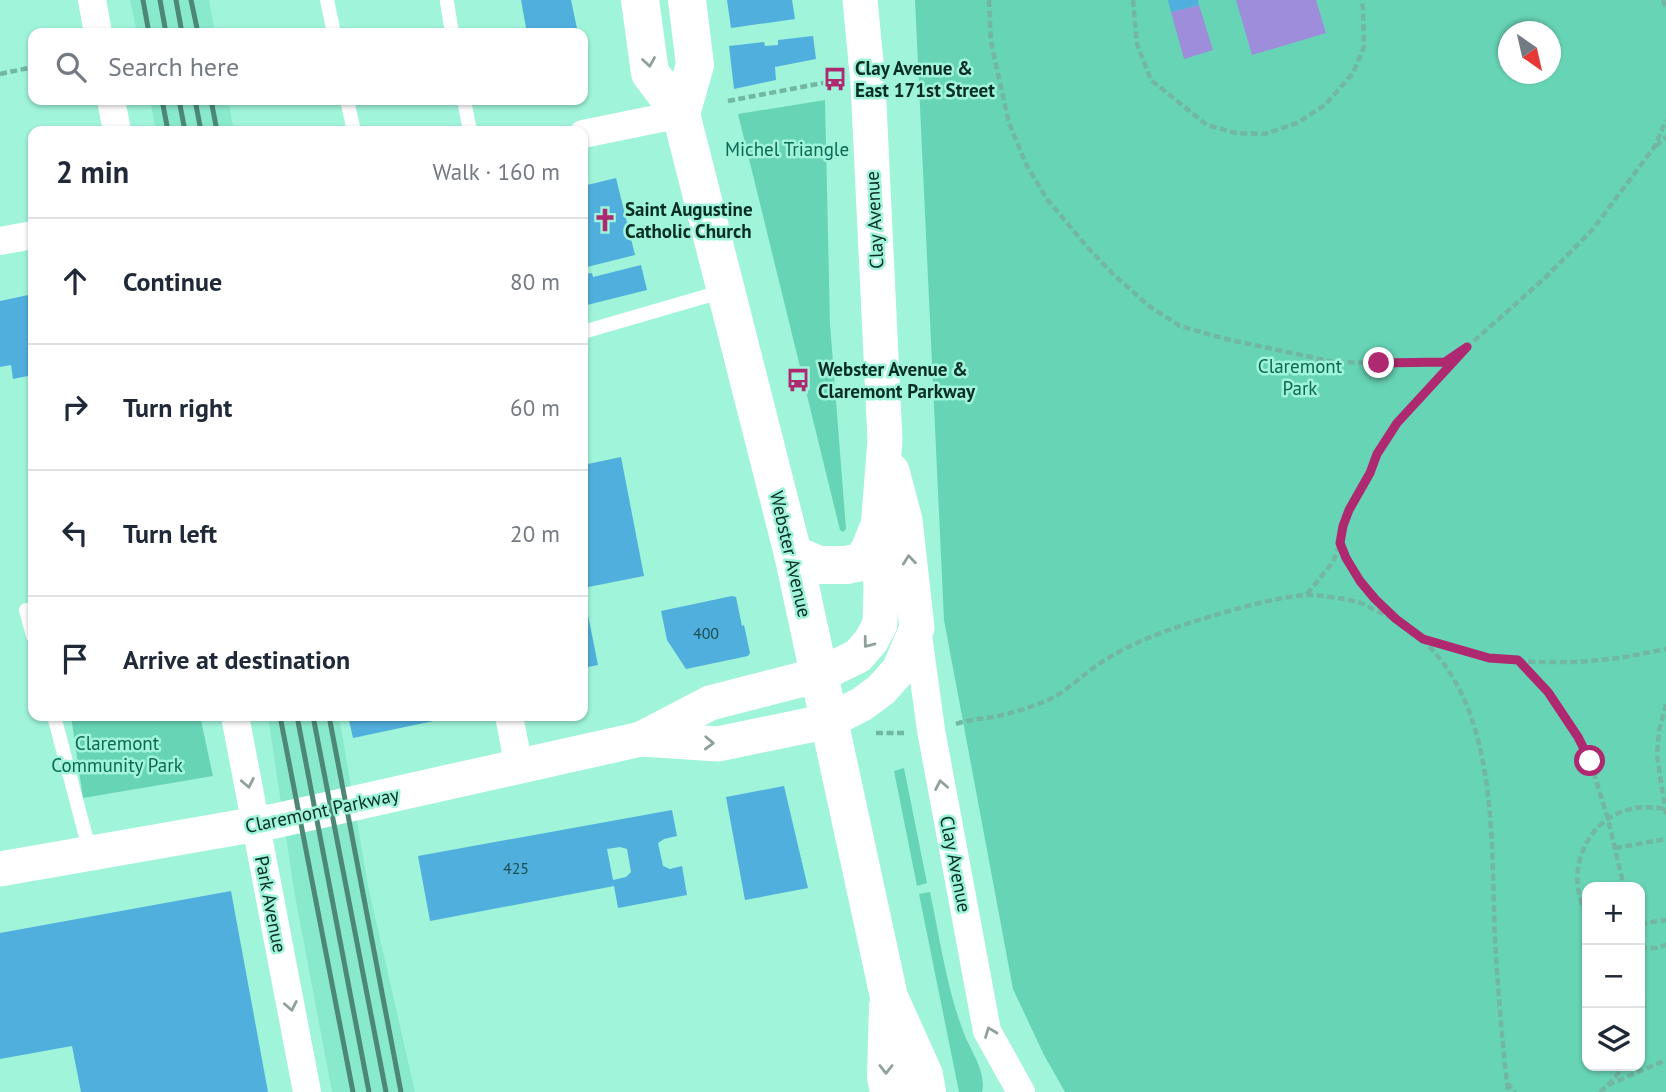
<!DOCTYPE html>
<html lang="en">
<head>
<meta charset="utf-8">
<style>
	body { margin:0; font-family:"PT Sans",sans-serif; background:#f6f6f7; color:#1f2937 }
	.controls { position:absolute; right:21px; bottom:21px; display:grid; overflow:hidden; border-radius:14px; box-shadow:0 2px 5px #0004 }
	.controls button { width:63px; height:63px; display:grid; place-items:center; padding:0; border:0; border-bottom:2px solid #e0e1e3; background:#fff; color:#1f2937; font:35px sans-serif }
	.compass { position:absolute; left:1498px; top:21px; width:63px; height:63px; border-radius:50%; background:#fff; box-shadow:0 2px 5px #0004; rotate:146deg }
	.stop { position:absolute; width:21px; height:21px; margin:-16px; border:5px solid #ae2970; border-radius:50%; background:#fff }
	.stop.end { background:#ae2970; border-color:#fff; box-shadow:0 2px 7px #0008 }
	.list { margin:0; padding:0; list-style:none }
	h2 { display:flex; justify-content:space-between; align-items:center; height:91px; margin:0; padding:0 28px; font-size:30px }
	h2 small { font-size:23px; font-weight:400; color:#747a83 }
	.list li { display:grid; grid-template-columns:46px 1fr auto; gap:21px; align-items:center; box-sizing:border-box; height:126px; padding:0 28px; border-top:2px solid #e0e1e3 }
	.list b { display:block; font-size:26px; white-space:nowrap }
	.list em { font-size:23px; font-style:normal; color:#747a83 }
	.icon { flex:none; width:38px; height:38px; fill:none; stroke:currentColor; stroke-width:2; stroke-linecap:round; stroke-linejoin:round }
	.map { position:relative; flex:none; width:1666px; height:1092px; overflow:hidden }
	.search { position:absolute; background:#fff; box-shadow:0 2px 5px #0004; left:28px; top:28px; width:560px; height:77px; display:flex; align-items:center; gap:18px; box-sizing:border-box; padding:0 24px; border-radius:14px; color:#747a83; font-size:26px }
	.panel { position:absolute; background:#fff; box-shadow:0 2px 5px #0004; left:28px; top:126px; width:560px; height:595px; border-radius:14px }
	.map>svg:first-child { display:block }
	.built { fill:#89e9cc }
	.green { fill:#68d4b6; fill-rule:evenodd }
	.water { fill:#9d8dda }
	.building { fill:#51afdd; fill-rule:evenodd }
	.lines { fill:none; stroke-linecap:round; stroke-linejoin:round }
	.path { stroke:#71b7a2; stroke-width:4.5; stroke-dasharray:7 3.5; stroke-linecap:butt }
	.service { stroke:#fff; stroke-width:14 }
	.minor { stroke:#fff; stroke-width:28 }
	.tertiary { stroke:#fff; stroke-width:35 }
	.secondary { stroke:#fff; stroke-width:38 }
	.rail { stroke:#4d8877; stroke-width:5 }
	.oneway { stroke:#90a09c }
	.route { stroke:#ae2970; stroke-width:9 }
	.labels { text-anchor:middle; stroke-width:5; stroke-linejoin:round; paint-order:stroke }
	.number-label { font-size:16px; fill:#1a4e52 }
	.poi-label { font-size:19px; font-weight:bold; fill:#082d24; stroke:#9ff4da; text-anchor:start }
	.park-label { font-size:19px; fill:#0c6753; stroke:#9ff4da }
	.street-label { font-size:19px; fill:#082d24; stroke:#9ff4da }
</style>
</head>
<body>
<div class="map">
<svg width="1666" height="1092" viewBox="0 0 1666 1092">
	<rect width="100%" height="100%" fill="#9ff4da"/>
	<g class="built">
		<polygon points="130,0 209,0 215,33 137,33"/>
		<polygon points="150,100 228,100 234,131 156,131"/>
		<polygon points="268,716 339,716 368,886 415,1092 332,1092 294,890"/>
	</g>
	<g class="green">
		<path d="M915,0H1666V1092H1065L1044,1055L1013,989L944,620ZM1508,32H1550V74H1508ZM1587,887H1640V1066H1587Z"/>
		<polygon points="825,100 830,324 846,529 843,532 840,530 738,114"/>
		<polygon points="71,716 200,716 213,776 83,798"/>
		<polygon points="904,768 927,883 917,886 894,771"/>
		<path d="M930,892C940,939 947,991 965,1036C972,1052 987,1075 982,1092H959L919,894Z"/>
	</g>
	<g class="water">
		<polygon points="1236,0 1316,0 1326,33 1252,55"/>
		<polygon points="1199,5 1213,50 1184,59 1171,12"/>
	</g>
	<g class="building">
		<polygon points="521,0 571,0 578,33 527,33"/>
		<polygon points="727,0 792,0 795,19 731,28"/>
		<polygon points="1168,0 1198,0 1199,5 1171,12"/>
		<polygon points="813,36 816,59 775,67 776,80 734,89 729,46 764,42 765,46 778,45 778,40"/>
		<polygon points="616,178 635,255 583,268 583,186"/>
		<polygon points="641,265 647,290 583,306 583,275 592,273 593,277"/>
		<polygon points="33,294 33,375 13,379 11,365 0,367 0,301"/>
		<polygon points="621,457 644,576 583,588 583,465"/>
		<polygon points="732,596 736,597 742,626 744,625 750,653 748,656 686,669 667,640 661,611"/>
		<polygon points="583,605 586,605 598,665 583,668"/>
		<polygon points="348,716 442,716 443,719 353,738"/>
		<polygon points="784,786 808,888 745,900 726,797"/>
		<path d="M672,810L677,836L664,839L658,843L663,866L670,869L682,866L687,895L618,908L614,886L430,921L418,856ZM620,847L627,849L631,872L626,877L613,880L607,849Z"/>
		<polygon points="231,891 268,1092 81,1092 72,1046 0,1059 0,933"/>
	</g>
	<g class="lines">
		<g class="path">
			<polyline points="989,0 991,42 1009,123 1026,164 1047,199 1088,248 1113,274 1149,306 1180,326 1226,339 1334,362 1379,363 1445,361 1467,347"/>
			<polyline points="1133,0 1137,44 1151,80 1207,125 1236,133 1265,134 1297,123 1325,105 1353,73 1364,47 1363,8 1361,0"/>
			<polyline points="1663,0 1666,8"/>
			<polyline points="0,74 33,67"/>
			<polyline points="728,101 828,82"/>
			<polyline points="1656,146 1666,137"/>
			<polyline points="1466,348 1547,276 1593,229 1655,146 1666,120"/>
			<path d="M1341,543C1351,572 1370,594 1392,615"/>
			<polyline points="1307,594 1333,562 1340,543 1343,526 1349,510 1370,473 1377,454 1397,423 1460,355"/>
			<polyline points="1426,640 1489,658 1535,662 1579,662 1620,658 1666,649"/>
			<polyline points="1518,660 1548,692 1578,737 1590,761 1608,819 1624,887"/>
			<polyline points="1666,704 1659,731 1657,755 1666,815"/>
			<path d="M956,724C970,719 984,719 998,716C1015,712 1032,707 1048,700C1066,692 1080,677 1096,666C1130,642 1172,628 1212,616C1239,608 1278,597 1305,595C1316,594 1346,599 1358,602C1364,604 1371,608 1377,611C1502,665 1490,825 1495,939C1498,990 1502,1041 1508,1092"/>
			<polyline points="876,733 906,733"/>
			<polyline points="1615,848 1666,839"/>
			<path d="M1587,914C1564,876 1584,822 1627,810C1640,806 1653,807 1666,809"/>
			<polyline points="1640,924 1666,920"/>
			<polyline points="1640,948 1656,948 1666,945"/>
			<polyline points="1640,959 1644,1007 1640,1026"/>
			<polyline points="1507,1083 1515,1092"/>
			<polyline points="1608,1085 1666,1060"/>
			<polyline points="1600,1092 1608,1085 1625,1066"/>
		</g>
		<g class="service">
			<polyline points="327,0 334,33"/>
			<polyline points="447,2 452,33"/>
			<polyline points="347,100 354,131"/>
			<polyline points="464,100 470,131"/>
			<polyline points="583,332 724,291"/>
			<polyline points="26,610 33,636"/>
			<polyline points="54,716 90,852"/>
		</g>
		<g class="minor">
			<polyline points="92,0 98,33"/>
			<polyline points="111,100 117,131"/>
			<polyline points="583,134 681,114"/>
			<polyline points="0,241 33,235"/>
			<polyline points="917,628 931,730 987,1031 1021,1092"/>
			<polyline points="235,716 307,1092"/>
			<polyline points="509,716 519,767"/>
		</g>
		<g class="tertiary">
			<polyline points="641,739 718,744 829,721 862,704 881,690 899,670 917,628 905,520 892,471"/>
			<polyline points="0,869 275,821 641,739 710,703 819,675 858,656 871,641 880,624 881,588 878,529 885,440 868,83 860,0"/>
		</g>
		<g class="secondary">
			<polyline points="640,0 650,73 681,114 793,554 889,997 924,1075 927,1092"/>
			<polyline points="681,114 695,65 687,0"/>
			<polyline points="793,554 819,565 846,565 861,562 869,551 878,529"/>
			<polyline points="888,1006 886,1077 889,1092"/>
		</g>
		<g class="rail">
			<polyline points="143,0 149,33"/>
			<polyline points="160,0 166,33"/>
			<polyline points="176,0 182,33"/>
			<polyline points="191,0 198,33"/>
			<polyline points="162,100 168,131"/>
			<polyline points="179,100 185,131"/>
			<polyline points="195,100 201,131"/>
			<polyline points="211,100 217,131"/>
			<polyline points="280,716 353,1092"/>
			<polyline points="297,716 369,1092"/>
			<polyline points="313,716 386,1092"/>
			<polyline points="329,716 401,1092"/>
		</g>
	</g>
	<defs><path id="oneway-chevron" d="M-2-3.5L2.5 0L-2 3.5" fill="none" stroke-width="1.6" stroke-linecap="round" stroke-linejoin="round" transform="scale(1.75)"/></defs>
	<g class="oneway">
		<use href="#oneway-chevron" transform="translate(649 62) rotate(81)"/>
		<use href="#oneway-chevron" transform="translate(909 560) rotate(-96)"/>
		<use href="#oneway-chevron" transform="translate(868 643) rotate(127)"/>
		<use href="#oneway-chevron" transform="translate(709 743) rotate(2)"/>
		<use href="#oneway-chevron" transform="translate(248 783) rotate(79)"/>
		<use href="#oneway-chevron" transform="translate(941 785) rotate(-101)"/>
		<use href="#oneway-chevron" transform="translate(291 1006) rotate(79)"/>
		<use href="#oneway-chevron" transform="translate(990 1032) rotate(-111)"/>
		<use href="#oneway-chevron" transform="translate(886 1069) rotate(90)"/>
	</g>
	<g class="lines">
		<polyline class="route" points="1379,363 1445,362 1467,347 1397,423 1377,454 1370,473 1349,510 1343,526 1340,543 1346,558 1360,581 1375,599 1396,619 1423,639 1489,658 1518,660 1548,692 1578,737 1590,761"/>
	</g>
	<defs>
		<g id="bus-bare" transform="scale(1.89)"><path d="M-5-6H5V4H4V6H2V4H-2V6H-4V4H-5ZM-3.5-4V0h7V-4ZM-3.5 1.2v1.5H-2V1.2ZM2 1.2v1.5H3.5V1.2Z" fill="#ae2970" stroke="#9ff4da" stroke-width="2.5" paint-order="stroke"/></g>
		<g id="church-bare" transform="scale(1.89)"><path d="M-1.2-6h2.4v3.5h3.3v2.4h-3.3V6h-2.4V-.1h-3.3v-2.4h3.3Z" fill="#ae2970" stroke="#9ff4da" stroke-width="2.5" paint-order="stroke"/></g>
	</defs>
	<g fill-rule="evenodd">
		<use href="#bus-bare" x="835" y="79"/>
		<use href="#church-bare" x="605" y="220"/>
		<use href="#bus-bare" x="798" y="380"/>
	</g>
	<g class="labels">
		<g class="number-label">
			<text x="706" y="639">400</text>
			<text x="516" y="874">425</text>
		</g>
		<g class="poi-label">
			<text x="855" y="75">Clay Avenue &amp;<tspan x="855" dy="22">East 171st Street</tspan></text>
			<text x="625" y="216">Saint Augustine<tspan x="625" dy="22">Catholic Church</tspan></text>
			<text x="818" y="376">Webster Avenue &amp;<tspan x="818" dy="22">Claremont Parkway</tspan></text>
		</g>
		<g class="park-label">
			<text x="787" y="156">Michel Triangle</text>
			<text x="1300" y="373">Claremont<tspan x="1300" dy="22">Park</tspan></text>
			<text x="117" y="750">Claremont<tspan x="117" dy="22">Community Park</tspan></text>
		</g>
		<g class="street-label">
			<text transform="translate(874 220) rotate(-93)" y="7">Clay Avenue</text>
			<text transform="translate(791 554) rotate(77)" y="7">Webster Avenue</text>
			<text transform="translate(322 810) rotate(-12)" y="7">Claremont Parkway</text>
			<text transform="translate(956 864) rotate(79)" y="7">Clay Avenue</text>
			<text transform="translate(271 904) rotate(79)" y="7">Park Avenue</text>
		</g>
	</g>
</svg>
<div class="controls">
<button>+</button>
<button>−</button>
<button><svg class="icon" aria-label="layers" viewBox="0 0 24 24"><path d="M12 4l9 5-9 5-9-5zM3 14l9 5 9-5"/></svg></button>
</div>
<svg class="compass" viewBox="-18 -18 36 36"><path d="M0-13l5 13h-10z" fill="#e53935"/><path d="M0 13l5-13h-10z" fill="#747a83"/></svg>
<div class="stop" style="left:1590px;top:761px"></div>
<div class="stop end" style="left:1379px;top:363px"></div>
<div class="search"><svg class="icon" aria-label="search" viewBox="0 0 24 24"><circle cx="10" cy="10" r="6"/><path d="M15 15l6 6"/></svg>Search here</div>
<section class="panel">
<h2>2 min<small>Walk · 160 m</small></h2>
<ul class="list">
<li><svg class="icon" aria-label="ahead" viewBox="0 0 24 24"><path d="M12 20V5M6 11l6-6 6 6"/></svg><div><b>Continue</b></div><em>80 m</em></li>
<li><svg class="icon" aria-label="right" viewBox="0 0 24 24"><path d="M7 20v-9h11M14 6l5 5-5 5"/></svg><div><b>Turn right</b></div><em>60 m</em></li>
<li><svg class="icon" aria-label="left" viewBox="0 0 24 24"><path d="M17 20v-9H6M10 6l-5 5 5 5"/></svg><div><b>Turn left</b></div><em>20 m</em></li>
<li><svg class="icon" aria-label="arrive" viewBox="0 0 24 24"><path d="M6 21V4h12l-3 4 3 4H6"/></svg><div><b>Arrive at destination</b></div></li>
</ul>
</section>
</div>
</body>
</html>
